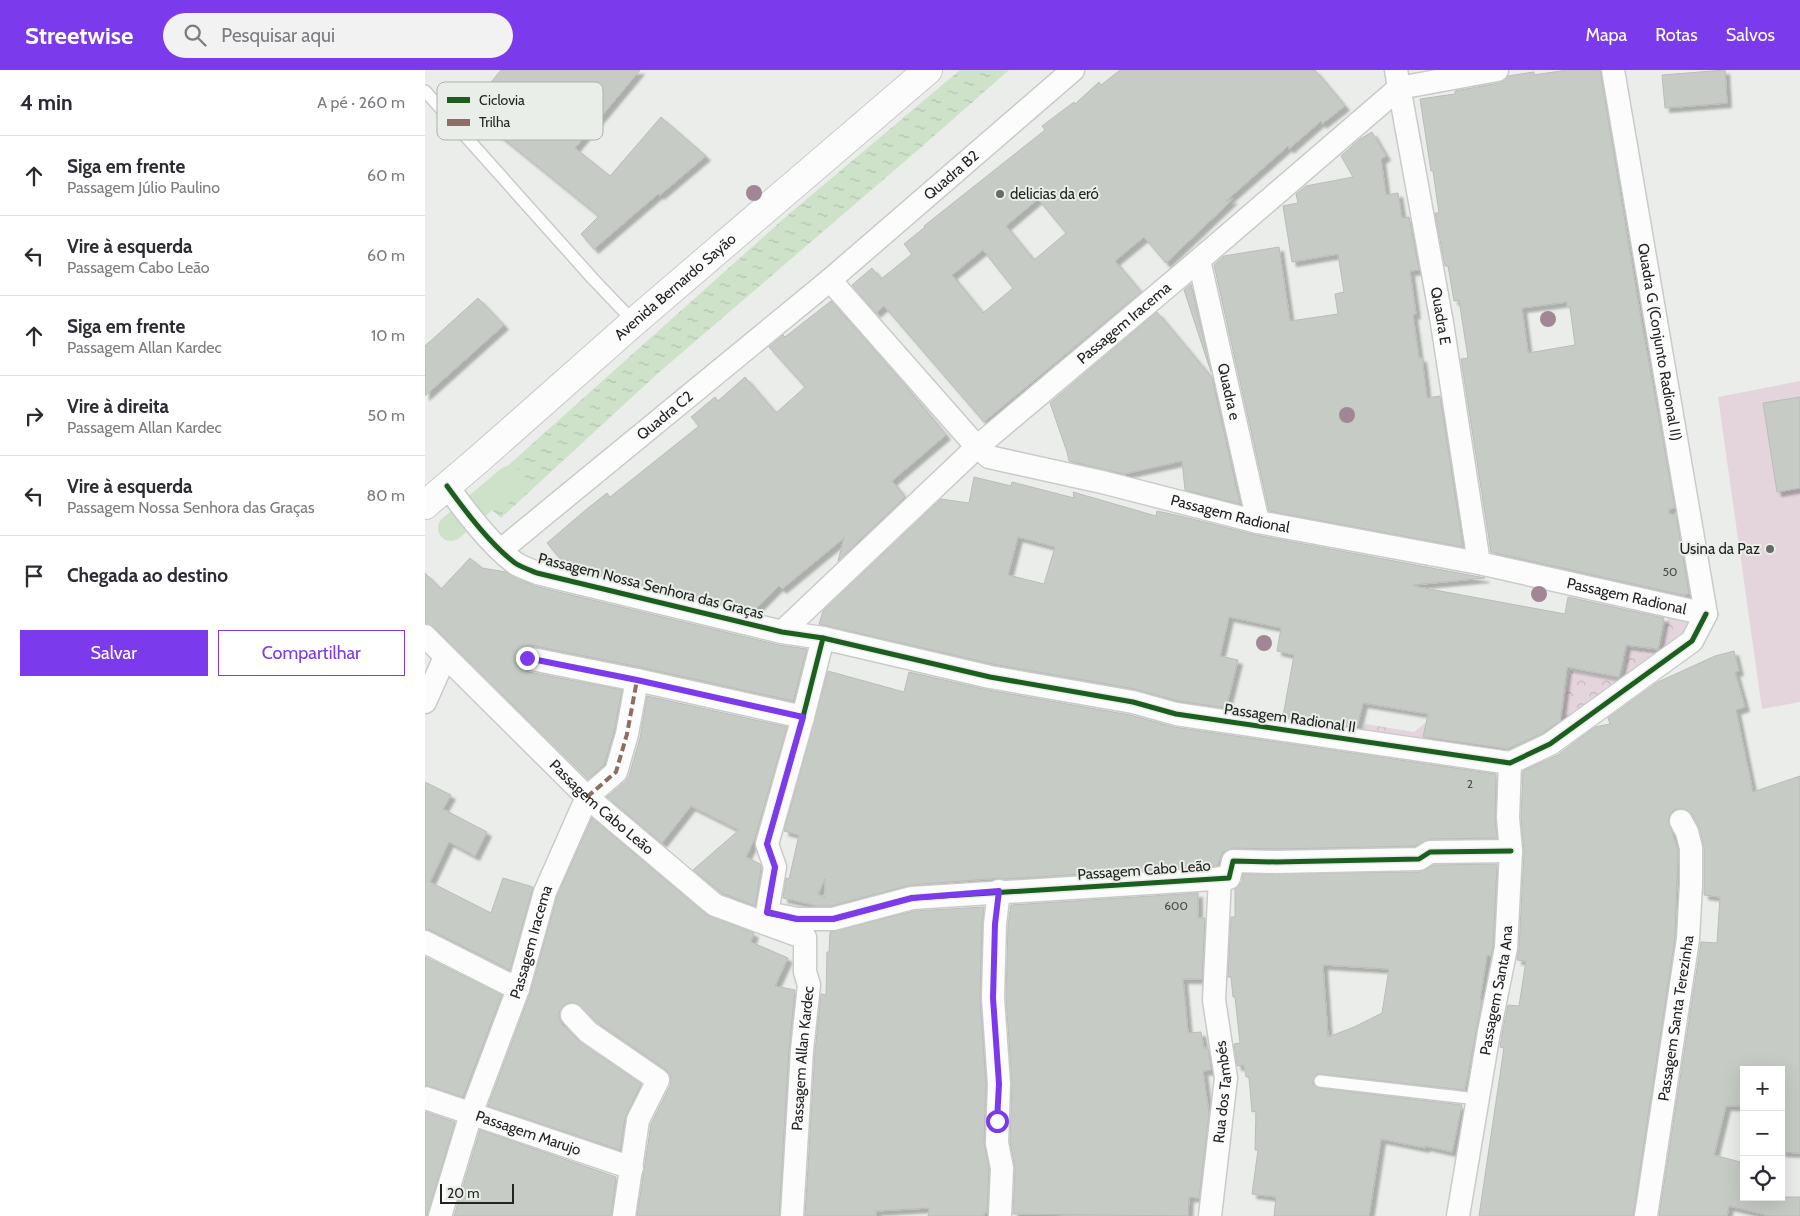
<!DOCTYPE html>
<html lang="pt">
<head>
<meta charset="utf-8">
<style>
	body { margin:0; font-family:Cabin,sans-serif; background:#f2f2f3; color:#2b2b33 }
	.controls { position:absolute; right:15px; bottom:15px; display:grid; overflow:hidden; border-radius:0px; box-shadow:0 5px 20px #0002 }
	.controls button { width:45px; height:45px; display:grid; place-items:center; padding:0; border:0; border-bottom:1px solid #e1e1e2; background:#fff; color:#2b2b33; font:25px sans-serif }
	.scale { position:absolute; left:15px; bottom:12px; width:74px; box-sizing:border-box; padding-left:5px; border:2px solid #222422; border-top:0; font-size:14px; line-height:18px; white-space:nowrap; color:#222422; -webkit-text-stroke:4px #eaeee9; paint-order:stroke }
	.stop { position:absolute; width:15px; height:15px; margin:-11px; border:4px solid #7c3aed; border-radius:50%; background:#fff }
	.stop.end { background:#7c3aed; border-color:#fff; box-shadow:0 1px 5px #0008 }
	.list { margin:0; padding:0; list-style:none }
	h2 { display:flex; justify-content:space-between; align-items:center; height:65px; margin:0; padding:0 20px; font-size:21px }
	h2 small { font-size:16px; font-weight:400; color:#7c7c81 }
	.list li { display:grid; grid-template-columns:32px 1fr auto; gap:15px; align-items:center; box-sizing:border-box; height:80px; padding:0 20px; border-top:1px solid #e1e1e2 }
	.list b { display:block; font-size:19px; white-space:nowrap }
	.list p { margin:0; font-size:16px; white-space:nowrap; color:#7c7c81 }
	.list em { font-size:16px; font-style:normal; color:#7c7c81 }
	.actions { display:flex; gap:10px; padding:15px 20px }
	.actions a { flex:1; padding:11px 0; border:1px solid #7c3aed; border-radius:0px; text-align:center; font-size:18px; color:#7c3aed }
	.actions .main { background:#7c3aed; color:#fff }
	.icon { flex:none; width:28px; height:28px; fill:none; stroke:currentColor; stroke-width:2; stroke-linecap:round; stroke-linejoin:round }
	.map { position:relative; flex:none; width:1375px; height:1146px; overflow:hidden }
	header { display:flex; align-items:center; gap:30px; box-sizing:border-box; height:70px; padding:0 25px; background:#7c3aed; color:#fff }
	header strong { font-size:24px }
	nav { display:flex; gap:28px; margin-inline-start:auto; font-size:18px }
	.search { width:350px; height:45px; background:#f2f2f3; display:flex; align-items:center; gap:12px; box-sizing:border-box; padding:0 18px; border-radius:28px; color:#7c7c81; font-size:19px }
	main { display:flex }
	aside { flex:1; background:#fff }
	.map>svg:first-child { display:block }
	.forest { fill:url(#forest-crowns) }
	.park { fill:#e4d5dd }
	.water { fill:url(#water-ripples) }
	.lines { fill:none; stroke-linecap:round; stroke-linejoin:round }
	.canal { stroke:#cee2ca; stroke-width:26 }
	.building { fill:#c6ccc5; stroke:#babcba; fill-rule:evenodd; filter:url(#shadow) }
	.service-casing { stroke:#c9cbc9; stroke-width:14 }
	.minor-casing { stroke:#c9cbc9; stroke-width:25 }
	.tertiary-casing { stroke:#c9cbc9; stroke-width:30 }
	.service { stroke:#fcfcfc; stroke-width:11 }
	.minor { stroke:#fcfcfc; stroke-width:22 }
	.tertiary { stroke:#fcfcfc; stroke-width:28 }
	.quiet { stroke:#8d6e63; stroke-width:4; stroke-dasharray:8 4; stroke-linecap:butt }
	.cycleway-casing { stroke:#eaeee9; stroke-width:8 }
	.cycleway { stroke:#1b5e20; stroke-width:5 }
	.tree { fill:#a18696 }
	.route { stroke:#7c3aed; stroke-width:6 }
	.poi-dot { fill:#686a68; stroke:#eaeee9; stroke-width:2 }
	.labels { text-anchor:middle; stroke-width:4; stroke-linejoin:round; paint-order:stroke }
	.number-label { font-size:12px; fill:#4b4e4b }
	.street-label { font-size:15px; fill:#222422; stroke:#eaeee9 }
	.poi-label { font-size:15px; fill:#222422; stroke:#eaeee9; text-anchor:start }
	.key { fill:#eaeee9; stroke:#aeb1ad; stroke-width:1 }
	.key-label { font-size:14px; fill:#222422 }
</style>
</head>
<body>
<header>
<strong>Streetwise</strong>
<div class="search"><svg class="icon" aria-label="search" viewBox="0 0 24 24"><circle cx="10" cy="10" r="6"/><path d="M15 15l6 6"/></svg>Pesquisar aqui</div>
<nav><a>Mapa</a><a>Rotas</a><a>Salvos</a></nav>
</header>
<main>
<aside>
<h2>4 min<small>A pé · 260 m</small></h2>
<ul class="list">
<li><svg class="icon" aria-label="ahead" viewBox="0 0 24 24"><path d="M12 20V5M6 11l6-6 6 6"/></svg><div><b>Siga em frente</b><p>Passagem Júlio Paulino</p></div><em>60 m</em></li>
<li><svg class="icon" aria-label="left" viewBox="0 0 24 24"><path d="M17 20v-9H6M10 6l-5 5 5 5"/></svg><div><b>Vire à esquerda</b><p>Passagem Cabo Leão</p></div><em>60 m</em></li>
<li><svg class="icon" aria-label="ahead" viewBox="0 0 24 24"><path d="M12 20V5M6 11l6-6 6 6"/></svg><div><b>Siga em frente</b><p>Passagem Allan Kardec</p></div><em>10 m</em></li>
<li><svg class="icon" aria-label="right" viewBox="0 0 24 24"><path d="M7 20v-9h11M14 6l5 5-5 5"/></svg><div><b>Vire à direita</b><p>Passagem Allan Kardec</p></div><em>50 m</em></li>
<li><svg class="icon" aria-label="left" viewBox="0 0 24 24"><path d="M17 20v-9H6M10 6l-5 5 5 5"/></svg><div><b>Vire à esquerda</b><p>Passagem Nossa Senhora das Graças</p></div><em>80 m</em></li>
<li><svg class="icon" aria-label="arrive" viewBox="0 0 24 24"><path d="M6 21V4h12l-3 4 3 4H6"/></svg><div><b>Chegada ao destino</b></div></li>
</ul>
<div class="actions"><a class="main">Salvar</a><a>Compartilhar</a></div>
</aside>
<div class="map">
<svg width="1375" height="1146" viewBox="0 0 1375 1146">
	<defs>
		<pattern id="forest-crowns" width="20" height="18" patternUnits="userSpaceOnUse" patternTransform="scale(1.25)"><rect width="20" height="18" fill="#e4d5dd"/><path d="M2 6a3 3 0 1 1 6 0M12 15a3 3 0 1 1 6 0" fill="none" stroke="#c3b7bd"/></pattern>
		<pattern id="water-ripples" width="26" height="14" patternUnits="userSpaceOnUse" patternTransform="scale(1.25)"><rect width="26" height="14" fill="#cee2ca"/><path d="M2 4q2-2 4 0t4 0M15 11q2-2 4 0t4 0" fill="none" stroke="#b1c2ad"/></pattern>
		<filter id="shadow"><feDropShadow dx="4.5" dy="4.5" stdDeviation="1" flood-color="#0004"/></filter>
	</defs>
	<rect width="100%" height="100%" fill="#ebedea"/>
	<g class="forest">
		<polygon points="1244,542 1275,547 1273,559 1118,671 1122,650 1136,653 1145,601 1197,611 1203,578 1235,582"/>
		<polygon points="1000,653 1041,662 1053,673 1080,680 1056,681 959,663 932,670 940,654 989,662"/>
	</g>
	<polygon class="park" points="1375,311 1375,632 1337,639 1293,327"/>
	<polygon class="water" points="535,0 584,0 493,80 231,305 76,448 50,425 364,144"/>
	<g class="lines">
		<polyline class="canal" points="26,458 84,409"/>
	</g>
	<g class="building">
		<polygon points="76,0 215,0 150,78 185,106 236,47 281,86 235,125 233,124 169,179 156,164 174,146 43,40"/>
		<path d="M695,0H890L920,36L897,54L896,51L864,79L863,76L801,131L808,129L741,193L719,167L690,191L716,222L559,352L459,236L451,243L427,215L447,198L456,209L487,184L479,174L500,157L499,156L620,60L617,56L649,32L650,34L674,12L676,15ZM613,129L641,163L609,190L581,156ZM558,180L588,218L558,243L527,205Z"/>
		<path d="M1142,0H1175L1216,249L1250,438L1244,439V444L1251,445L1264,524L1258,525L1066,482L1036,289L1043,288L1034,230L1029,231L1023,196H1020L1010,143H1014L1008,101H1006L995,29L1030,24V21L1074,13L1080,10L1083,6L1109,2V5ZM1142,232V237H1145L1150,275L1103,283L1097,238Z"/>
		<polygon points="1300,0 1302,33 1240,38 1237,5"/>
		<polygon points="947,62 961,86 956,89 961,125 973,123 977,148 984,147 994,200 985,201 991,244 988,245 994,288 997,288 1002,328 1015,326 1038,477 844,441 789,195 799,186 854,177 865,251 913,244 910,224 919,222 913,184 867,192 858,136 873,133 871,124 881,116 928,107 916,86 935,69"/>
		<polygon points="766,214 786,302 759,220"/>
		<polygon points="53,228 79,255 0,326 0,276"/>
		<polygon points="406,231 477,312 521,365 467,411 480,427 413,491 419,468 357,519 354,516 328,542 142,497 122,473 163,438 182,423 185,427 274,356 266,347 290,327 293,331 320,307 351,343 380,317 344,277 358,265 360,267"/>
		<polygon points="732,242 787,308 815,434 760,420 757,391 699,404 644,391 642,382 625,333"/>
		<polygon points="1375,327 1375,418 1352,422 1338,333"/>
		<path d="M549,407L586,416L587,412L649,428L648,422L731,446L732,441L755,446L831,465L1060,508L988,515V516L1140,544L1143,527L1239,548L1233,579L1201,575L1194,607L1142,597L1135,651L1118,663L1083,679L998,667L1003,644L938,633L932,657L858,646L869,585L852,581L856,558L804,547L795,586L813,590L801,638L754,631L710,619L568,594L394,554L398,541L516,429L544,433ZM593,467L630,477L619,514L583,505Z"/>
		<polygon points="45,488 57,498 81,502 109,516 354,575 382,579 368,631 215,597 105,575 97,576 92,580 89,585 89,592 93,597 99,601 197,620 189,661 179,695 163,709 9,557 0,553 0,503 16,519"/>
		<polygon points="1309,581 1314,601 1310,602 1320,637 1311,640 1328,722 1375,706 1375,1083 1356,1082 1356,1000 1319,1000 1319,1036 1301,1036 1289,1085 1319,1093 1319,1127 1375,1127 1375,1146 1345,1146 1304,1136 1302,1146 1234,1146 1276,872 1292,873 1295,827 1279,825 1279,778 1275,759 1267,744 1262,740 1256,738 1249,740 1245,744 1243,750 1253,780 1250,868 1208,1146 1054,1146 1079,978 1075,977 1077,964 1083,935 1094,936 1101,891 1092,890 1094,879 1099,782 1096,748 1098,701 1133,685 1170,657 1185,654 1183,648 1233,612 1290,586"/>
		<path d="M403,601L479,622L484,602L563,620L705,645L749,657L1071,704L1070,748L1072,768L1005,769L990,776L851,779L808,778L798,782L792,796L578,809L575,808L486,815L406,836H393L358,828L361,808L364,809L374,765L359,761ZM400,809V827L393,824Z"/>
		<polygon points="222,626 362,657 330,768 321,787 335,794 336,798 330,836 297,823 268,800 314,760 266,736 237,773 182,727 200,712 204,706 215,668"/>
		<polygon points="0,712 26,725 18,739 62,762 50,786 24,772 5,812 66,843 78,808 108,817 85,900 6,860 0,859"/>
		<polygon points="167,748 282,845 329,863 326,872 363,888 350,916 370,920 364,979 354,1146 212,1146 226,1054 245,1016 246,1010 245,1004 240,999 172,952 151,933 144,932 138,936 134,942 134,948 137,954 156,973 216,1014 200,1048 195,1080 63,1036 105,924 132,826"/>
		<path d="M1072,794L1068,876L1066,886L1062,885L1055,930H1057L1040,1020L896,1004H892L888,1010V1014L894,1018L1037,1035L1027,1082L1000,1076V1078L956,1069L944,1146H849L851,1127L827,1124L833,1080H830L831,1041L827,1042L824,1007H821L819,995L812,996L809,974L815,973L810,927H808L806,907H803L806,847H810V819L817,812L818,804L994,802L1009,795ZM898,895L964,899L957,943L929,957L903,967Z"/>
		<polygon points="773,823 773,848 780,848 777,909 758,909 763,963 776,962 779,978 783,978 786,1000 778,1001 784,1044 774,1128 764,1127 763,1146 588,1144 590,1098 585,1072 587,1013 581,928 583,855 586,835"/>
		<polygon points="559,837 557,854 555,928 561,1014 559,1073 564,1099 562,1143 559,1143 559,1146 503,1146 504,1138 451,1141 451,1146 380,1146 390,981 396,924 401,925 402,882 404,882 405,862 489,841"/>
		<polygon points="0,887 77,925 38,1027 0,1015"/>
		<polygon points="0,1042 30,1052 2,1146 0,1146"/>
		<polygon points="55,1060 191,1107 186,1146 29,1146"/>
	</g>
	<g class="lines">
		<g class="service-casing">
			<g id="service">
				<polyline points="0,21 168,209 209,252"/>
				<polyline points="895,1011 1052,1029"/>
			</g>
		</g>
		<g class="minor-casing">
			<g id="minor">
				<path id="s1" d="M971,0L1017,253L1054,493"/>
				<path id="s2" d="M1188,0L1281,544"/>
				<path id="s3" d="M774,190L833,452"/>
				<path id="s4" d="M405,210L552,377L564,387L677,412L833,452L1054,493L1281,544"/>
				<path d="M22,416C41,442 65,474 90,493C96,497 105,500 112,503L357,562L398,568L565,607L708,632L751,644L1085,693L1125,674L1267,571L1281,544"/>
				<path id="s5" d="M76,480L405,210L648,0"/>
				<path id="s6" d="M357,562L552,377L774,190L974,18L1072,0"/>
				<path id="s7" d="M0,566L162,727L290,835L380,868"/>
				<polyline points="398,568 378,647 342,774 350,797 342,843 372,849 408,849 487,828 804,808 808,791 851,792 994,789 1005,782 1086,781"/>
				<polyline points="102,588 212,610 378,647"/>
				<polyline points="0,632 20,587"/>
				<polyline points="574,821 570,854 568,928 574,1014 572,1073 577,1098 575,1146"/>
				<polyline points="0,872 93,919"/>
				<polyline points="147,945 163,962 233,1010 213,1050 199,1146"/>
				<path id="s8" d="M0,1028L207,1098"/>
				<path id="s9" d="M15,1146L46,1044L93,919L120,822L162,727L191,702L202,664L212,610"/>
				<path id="s10" d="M367,1146L377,980L384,915L380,902V868L374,854"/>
				<path id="s11" d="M785,1146L801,1008L789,930L795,808"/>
				<path id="s12" d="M1033,1146L1064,962L1081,878L1086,781L1083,748L1085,693"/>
				<path id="s13" d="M1221,1146L1263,869L1266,814V778L1262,762L1256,751"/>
			</g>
		</g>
		<g class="tertiary-casing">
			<g id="tertiary">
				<path id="s14" d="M0,435L54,389L209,252L503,0"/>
			</g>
		</g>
		<use href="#service" class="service"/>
		<use href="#minor" class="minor"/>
		<use href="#tertiary" class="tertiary"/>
		<polyline class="quiet" points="162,727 191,702 202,664 212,610"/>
		<g class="cycleway-casing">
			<g id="cycleway">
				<path d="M22,416C41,442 65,474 90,493C96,497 105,500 112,503L357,562L398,568L565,607L708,632L751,644L1085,693L1125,674L1267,571L1281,544"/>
				<polyline points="398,568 378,647 342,774 350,797 342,843 372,849 408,849 487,828 804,808 808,791 851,792 994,789 1005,782 1086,781"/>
			</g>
		</g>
		<use href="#cycleway" class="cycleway"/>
	</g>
	<g class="tree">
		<circle cx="329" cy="123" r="8"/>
		<circle cx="1123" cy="249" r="8"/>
		<circle cx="922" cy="345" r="8"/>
		<circle cx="1114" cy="524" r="8"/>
		<circle cx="839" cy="573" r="8"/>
	</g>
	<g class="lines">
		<polyline class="route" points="102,588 212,610 378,647 342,774 350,797 342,842 372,849 408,849 487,828 574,821 570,854 568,928 574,1014 572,1051"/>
	</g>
	<g class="poi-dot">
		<circle cx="575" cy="124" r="5"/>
		<circle cx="1345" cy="479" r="5"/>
	</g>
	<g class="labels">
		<g class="number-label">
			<text x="1245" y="506">50</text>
			<text x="1045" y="718">2</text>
			<text x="751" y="840">600</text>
		</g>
		<g class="street-label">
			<text dy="5" stroke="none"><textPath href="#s5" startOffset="586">Quadra B2</textPath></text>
			<text dy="5" stroke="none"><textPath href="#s14" startOffset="332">Avenida Bernardo Sayão</textPath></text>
			<text dy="5" stroke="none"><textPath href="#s1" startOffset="250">Quadra E</textPath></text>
			<text dy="5" stroke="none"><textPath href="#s6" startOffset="461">Passagem Iracema</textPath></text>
			<text dy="5" stroke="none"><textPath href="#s2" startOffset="276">Quadra G (Conjunto Radional II)</textPath></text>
			<text dy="5" stroke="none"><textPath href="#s3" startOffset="135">Quadra e</textPath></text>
			<text dy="5" stroke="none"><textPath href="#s5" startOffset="212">Quadra C2</textPath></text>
			<text dy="5" stroke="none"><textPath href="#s4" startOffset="486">Passagem Radional</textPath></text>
			<text transform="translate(226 516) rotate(14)" y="5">Passagem Nossa Senhora das Graças</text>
			<text dy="5" stroke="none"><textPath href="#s4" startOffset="891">Passagem Radional</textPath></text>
			<text transform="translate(865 648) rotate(8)" y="5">Passagem Radional II</text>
			<text dy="5" stroke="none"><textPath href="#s7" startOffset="246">Passagem Cabo Leão</textPath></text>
			<text transform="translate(719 800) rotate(-4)" y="5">Passagem Cabo Leão</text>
			<text dy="5" stroke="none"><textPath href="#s9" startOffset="289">Passagem Iracema</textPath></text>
			<text dy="5" stroke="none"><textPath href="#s12" startOffset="229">Passagem Santa Ana</textPath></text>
			<text dy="5" stroke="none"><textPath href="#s13" startOffset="200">Passagem Santa Terezinha</textPath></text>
			<text dy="5" stroke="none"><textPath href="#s10" startOffset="158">Passagem Allan Kardec</textPath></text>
			<text dy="5" stroke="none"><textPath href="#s11" startOffset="125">Rua dos Tambés</textPath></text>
			<text dy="5" stroke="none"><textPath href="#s8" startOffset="109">Passagem Marujo</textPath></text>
		</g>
		<g class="poi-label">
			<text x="585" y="129">delicias da eró</text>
			<text x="1335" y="484" text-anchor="end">Usina da Paz</text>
		</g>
	</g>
	<rect x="12" y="12" width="166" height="58" rx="8" class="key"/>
	<rect x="22" y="27" width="23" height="6" fill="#1b5e20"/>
	<rect x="22" y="49" width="23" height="7" fill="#8d6e63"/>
	<g class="key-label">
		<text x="54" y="35">Ciclovia</text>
		<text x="54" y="57">Trilha</text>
	</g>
</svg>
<div class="controls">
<button>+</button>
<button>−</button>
<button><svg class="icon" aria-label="locate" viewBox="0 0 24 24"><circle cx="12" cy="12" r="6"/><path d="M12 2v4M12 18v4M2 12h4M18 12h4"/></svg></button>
</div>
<div class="scale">20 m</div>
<div class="stop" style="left:572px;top:1051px"></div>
<div class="stop end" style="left:102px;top:588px"></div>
</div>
</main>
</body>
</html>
